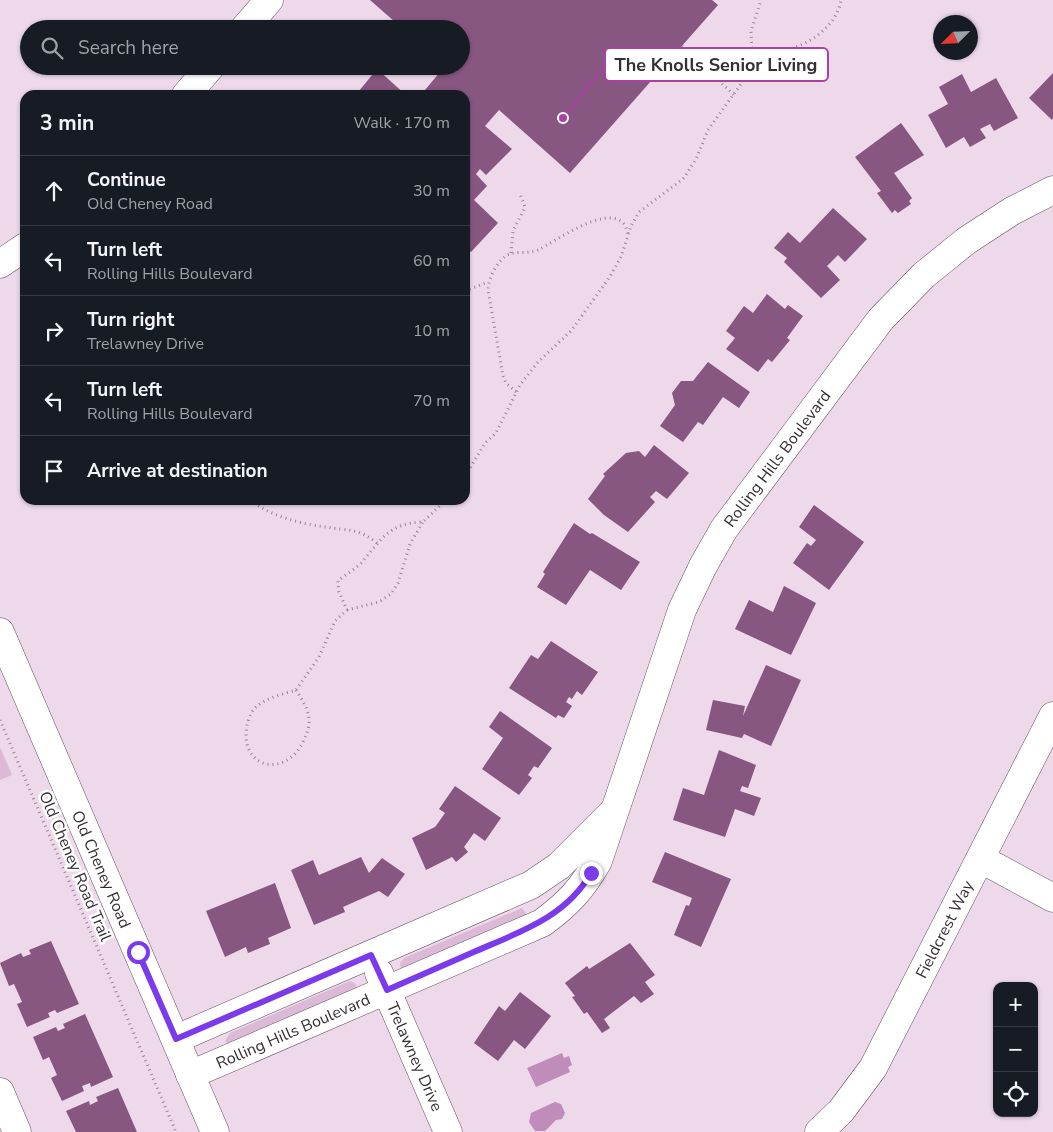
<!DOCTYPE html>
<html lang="en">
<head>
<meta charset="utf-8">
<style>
	body { margin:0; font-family:"Nunito Sans",sans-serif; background:#242831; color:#f1f3f6 }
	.controls { position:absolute; right:15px; bottom:15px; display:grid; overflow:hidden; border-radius:10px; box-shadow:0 1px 4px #0004 }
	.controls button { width:45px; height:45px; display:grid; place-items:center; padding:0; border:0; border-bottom:1px solid #363941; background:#171b24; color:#f1f3f6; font:25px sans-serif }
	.compass { position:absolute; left:933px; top:15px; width:45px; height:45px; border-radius:50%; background:#171b24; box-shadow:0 1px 4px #0004; rotate:246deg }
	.stop { position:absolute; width:15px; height:15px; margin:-11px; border:4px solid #7c3aed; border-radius:50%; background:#fff }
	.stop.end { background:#7c3aed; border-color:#fff; box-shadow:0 1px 5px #0008 }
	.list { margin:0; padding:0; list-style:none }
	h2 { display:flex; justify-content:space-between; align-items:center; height:65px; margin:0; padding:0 20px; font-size:21px }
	h2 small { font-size:16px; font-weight:400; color:#9ea1a6 }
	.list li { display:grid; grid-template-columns:32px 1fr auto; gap:15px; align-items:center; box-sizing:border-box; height:70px; padding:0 20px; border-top:1px solid #363941 }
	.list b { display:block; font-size:19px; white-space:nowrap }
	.list p { margin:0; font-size:16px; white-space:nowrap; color:#9ea1a6 }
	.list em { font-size:16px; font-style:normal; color:#9ea1a6 }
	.icon { flex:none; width:28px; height:28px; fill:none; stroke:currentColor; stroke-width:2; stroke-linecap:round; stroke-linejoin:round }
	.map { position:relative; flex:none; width:1053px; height:1132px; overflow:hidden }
	.search { position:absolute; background:#171b24; box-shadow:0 1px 4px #0004; left:20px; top:20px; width:450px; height:55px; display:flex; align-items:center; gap:12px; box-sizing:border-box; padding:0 18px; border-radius:28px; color:#9ea1a6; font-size:19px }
	.panel { position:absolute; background:#171b24; box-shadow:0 1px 4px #0004; left:20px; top:90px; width:450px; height:415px; border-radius:15px }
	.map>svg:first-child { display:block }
	.green { fill:#dcb9d7 }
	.water { fill:#c08cb9 }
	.building { fill:#875681 }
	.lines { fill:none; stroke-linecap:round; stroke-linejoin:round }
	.minor-casing { stroke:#635260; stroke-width:29 }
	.major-casing { stroke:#635260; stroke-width:29 }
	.path { stroke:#948692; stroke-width:3; stroke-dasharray:1 4; stroke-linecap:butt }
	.minor { stroke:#fff; stroke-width:28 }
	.major { stroke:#fff; stroke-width:28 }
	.route { stroke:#7c3aed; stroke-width:6 }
	.labels { text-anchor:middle; stroke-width:5; stroke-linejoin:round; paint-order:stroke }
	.street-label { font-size:16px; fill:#362e35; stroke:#fff }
	.leader { fill:none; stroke:#aa40a1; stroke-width:2 }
	.callout-dot { fill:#aa40a1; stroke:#fff; stroke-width:2 }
	.callout { fill:#fff; stroke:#aa40a1; stroke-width:2 }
	.callout-label { font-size:18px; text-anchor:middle; font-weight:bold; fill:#362e35 }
</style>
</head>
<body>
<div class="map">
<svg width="1053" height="1132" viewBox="0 0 1053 1132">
	<rect width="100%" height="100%" fill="#edd9ea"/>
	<g class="green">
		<polygon points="0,747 12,775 0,780"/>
		<polygon points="522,908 527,915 404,969 401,968 400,963 404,958"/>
		<polygon points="350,981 356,984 356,991 229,1045 225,1041 230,1033"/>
	</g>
	<g class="water">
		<polygon points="562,1053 564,1058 569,1056 572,1065 568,1067 570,1072 536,1087 527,1068"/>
		<polygon points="555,1102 561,1104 565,1113 562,1119 556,1120 545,1131 535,1131 529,1122 531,1113"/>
	</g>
	<g class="building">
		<polygon points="370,0 712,0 718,5 570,173 499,110 485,126 512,149 486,175 480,169 476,174 487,186 474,200 498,223 471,252 465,247 465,95 431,95 425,90 445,66 461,66 461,29 403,29"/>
		<polygon points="377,69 406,95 364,95 359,91"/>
		<polygon points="1053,73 1053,118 1052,120 1029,98"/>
		<polygon points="962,74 971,92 996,78 1018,118 994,131 990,124 980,129 986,138 970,147 964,137 946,148 928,115 948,104 939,87"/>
		<polygon points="901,123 924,155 894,173 912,198 909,201 911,204 898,213 895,210 892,213 877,193 881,191 855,157"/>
		<polygon points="833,208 867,239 845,262 838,255 827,266 840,280 821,298 784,262 787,258 774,248 788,232 800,243"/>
		<polygon points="767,294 785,309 788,305 803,316 787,338 790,340 772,362 768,359 758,372 726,349 735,338 726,331 744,306 753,313"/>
		<polygon points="708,362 750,392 739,408 723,397 703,425 698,422 683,442 660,426 675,405 672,393 681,381 693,381"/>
		<polygon points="654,445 689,473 667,499 656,491 650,497 655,502 628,532 604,515 588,499 605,476 603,474 626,453 639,451 645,457"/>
		<polygon points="814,505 864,542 829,590 793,563 807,543 811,546 816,540 799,527"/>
		<polygon points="574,523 590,534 592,533 640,562 621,590 590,570 566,605 537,587 545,574 543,572"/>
		<polygon points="784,586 816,603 791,655 735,629 749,600 773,612"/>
		<polygon points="551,641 598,672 582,695 577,691 572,699 569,697 566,702 572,706 564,718 558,715 556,718 509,688 531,655 538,659"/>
		<polygon points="766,665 801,680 771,746 744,734 742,738 706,730 713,700 745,706 743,716"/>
		<polygon points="500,711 552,748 538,768 534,766 528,775 532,778 519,795 482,769 503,738 489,727"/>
		<polygon points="719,750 756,765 748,788 742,786 740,791 761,798 754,816 735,809 725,837 673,820 683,788 704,795"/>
		<polygon points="455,786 501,818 485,841 474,833 464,847 468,852 456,862 452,857 426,870 412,838 435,827 438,823 445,813 439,809"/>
		<polygon points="665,852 731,879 701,947 674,935 686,905 689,906 692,898 652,882"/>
		<polygon points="361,857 369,873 382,858 405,874 388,897 379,891 343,907 345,912 314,925 291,870 313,860 319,875"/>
		<polygon points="275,883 291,928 268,938 270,944 248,953 246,947 225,957 206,911"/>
		<polygon points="51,941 79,1004 57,1013 55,1010 48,1013 50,1017 27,1027 17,1004 22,1002 14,984 9,986 0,963 21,953 23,957 31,954 29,950"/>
		<polygon points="630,943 655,975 645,982 654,994 641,1003 634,996 604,1019 610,1028 602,1033 587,1012 584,1014 572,997 575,996 565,983 587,966 589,969"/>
		<polygon points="520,992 551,1016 525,1049 514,1040 498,1061 474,1043 499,1006 505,1011"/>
		<polygon points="85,1014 113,1077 91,1087 90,1083 82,1086 84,1091 62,1101 51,1078 57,1075 49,1057 43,1060 33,1037 56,1027 58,1031 65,1028 63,1024"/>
		<polygon points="118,1088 137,1132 76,1132 66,1111 89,1101 90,1105 98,1101 96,1097"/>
	</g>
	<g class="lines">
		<g class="minor-casing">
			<g id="minor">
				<polyline points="244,29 269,0"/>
				<polyline points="186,95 211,66"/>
				<polyline points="0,264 25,247"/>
				<polyline points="981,859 1053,898"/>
				<path id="s1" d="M379,973L448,1132"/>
				<polyline points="176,1039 531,885 559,866 612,813"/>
				<path id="s2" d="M190,1075L542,923C568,904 582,889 598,861L682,610L703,566L724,529L881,319L924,275L966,241L1012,211L1053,190"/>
				<polyline points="0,1092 17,1132"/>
				<path id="s3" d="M819,1132L841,1111L873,1068L1053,716"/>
			</g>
		</g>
		<g class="major-casing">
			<g id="major">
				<path id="s4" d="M0,632L215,1132"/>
			</g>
		</g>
		<g class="path">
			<polyline points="682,46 734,95"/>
			<path d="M752,48C760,49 768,51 776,51C803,50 837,28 841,0"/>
			<polyline points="511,253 513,231 525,207 520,194"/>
			<polyline points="465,291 488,282"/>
			<path d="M516,392L506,383L503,376L488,290C488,279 498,258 510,254C519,251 528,254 538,250C556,241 605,205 623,223C626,226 627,231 628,234"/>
			<polyline points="465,476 485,443 496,433 520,385 538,362 571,331 609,278 621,257 631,226 639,212 684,178 696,159 708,130 746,77 752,53 751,31 761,0"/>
			<path d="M250,500C270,516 301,524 326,527C349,531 358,528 377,543"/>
			<polyline points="347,610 379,602 391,594 398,583 410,544 423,522"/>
			<path d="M296,690C309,710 314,720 303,742C285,779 239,768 247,726C248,720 251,712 255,708C265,698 283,694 296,690L319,657L335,621L347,610L339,592L338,581C346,574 356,569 363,561C382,538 390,523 423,522L446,500"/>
			<polyline points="0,720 176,1132"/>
		</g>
		<use href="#minor" class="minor"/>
		<use href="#major" class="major"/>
	</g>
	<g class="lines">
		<path class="route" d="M138,952L176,1039L371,955L387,990C417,977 446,964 476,951C520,932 566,917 591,873"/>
	</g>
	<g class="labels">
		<g class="street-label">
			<text dy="6" stroke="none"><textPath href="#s2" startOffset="912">Rolling Hills Boulevard</textPath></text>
			<text transform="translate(76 866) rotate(67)" y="6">Old Cheney Road Trail</text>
			<text dy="6" stroke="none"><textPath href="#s4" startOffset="258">Old Cheney Road</textPath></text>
			<text dy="6" stroke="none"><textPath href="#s3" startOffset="240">Fieldcrest Way</textPath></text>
			<text dy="6" stroke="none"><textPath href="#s2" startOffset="112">Rolling Hills Boulevard</textPath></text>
			<text dy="6" stroke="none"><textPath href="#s1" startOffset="91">Trelawney Drive</textPath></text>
		</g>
	</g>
	<path class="leader" d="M563 118L605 65"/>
	<circle class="callout-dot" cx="563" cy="118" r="5"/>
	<rect class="callout" x="605" y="48" width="223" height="33" rx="5"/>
	<g class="callout-label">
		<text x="716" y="71">The Knolls Senior Living</text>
	</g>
</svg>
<div class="controls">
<button>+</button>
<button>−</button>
<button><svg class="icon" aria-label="locate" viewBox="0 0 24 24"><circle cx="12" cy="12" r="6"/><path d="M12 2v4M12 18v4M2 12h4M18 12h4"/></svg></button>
</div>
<svg class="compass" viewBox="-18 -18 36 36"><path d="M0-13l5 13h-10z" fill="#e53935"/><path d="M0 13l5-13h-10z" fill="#9ea1a6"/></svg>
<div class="stop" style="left:138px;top:952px"></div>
<div class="stop end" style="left:591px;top:873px"></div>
<div class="search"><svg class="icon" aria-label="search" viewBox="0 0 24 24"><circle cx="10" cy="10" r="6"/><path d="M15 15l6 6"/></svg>Search here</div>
<section class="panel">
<h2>3 min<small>Walk · 170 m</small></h2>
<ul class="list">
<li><svg class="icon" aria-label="ahead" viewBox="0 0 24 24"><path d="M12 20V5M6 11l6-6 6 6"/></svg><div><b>Continue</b><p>Old Cheney Road</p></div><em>30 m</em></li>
<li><svg class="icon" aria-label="left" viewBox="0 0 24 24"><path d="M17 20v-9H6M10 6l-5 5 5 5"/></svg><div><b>Turn left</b><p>Rolling Hills Boulevard</p></div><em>60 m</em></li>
<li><svg class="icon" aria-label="right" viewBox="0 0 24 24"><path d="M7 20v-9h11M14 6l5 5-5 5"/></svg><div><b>Turn right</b><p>Trelawney Drive</p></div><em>10 m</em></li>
<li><svg class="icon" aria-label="left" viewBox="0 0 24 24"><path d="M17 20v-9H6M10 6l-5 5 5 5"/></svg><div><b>Turn left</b><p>Rolling Hills Boulevard</p></div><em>70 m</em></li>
<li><svg class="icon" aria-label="arrive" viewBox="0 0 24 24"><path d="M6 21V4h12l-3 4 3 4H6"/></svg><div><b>Arrive at destination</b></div></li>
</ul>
</section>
</div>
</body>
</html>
